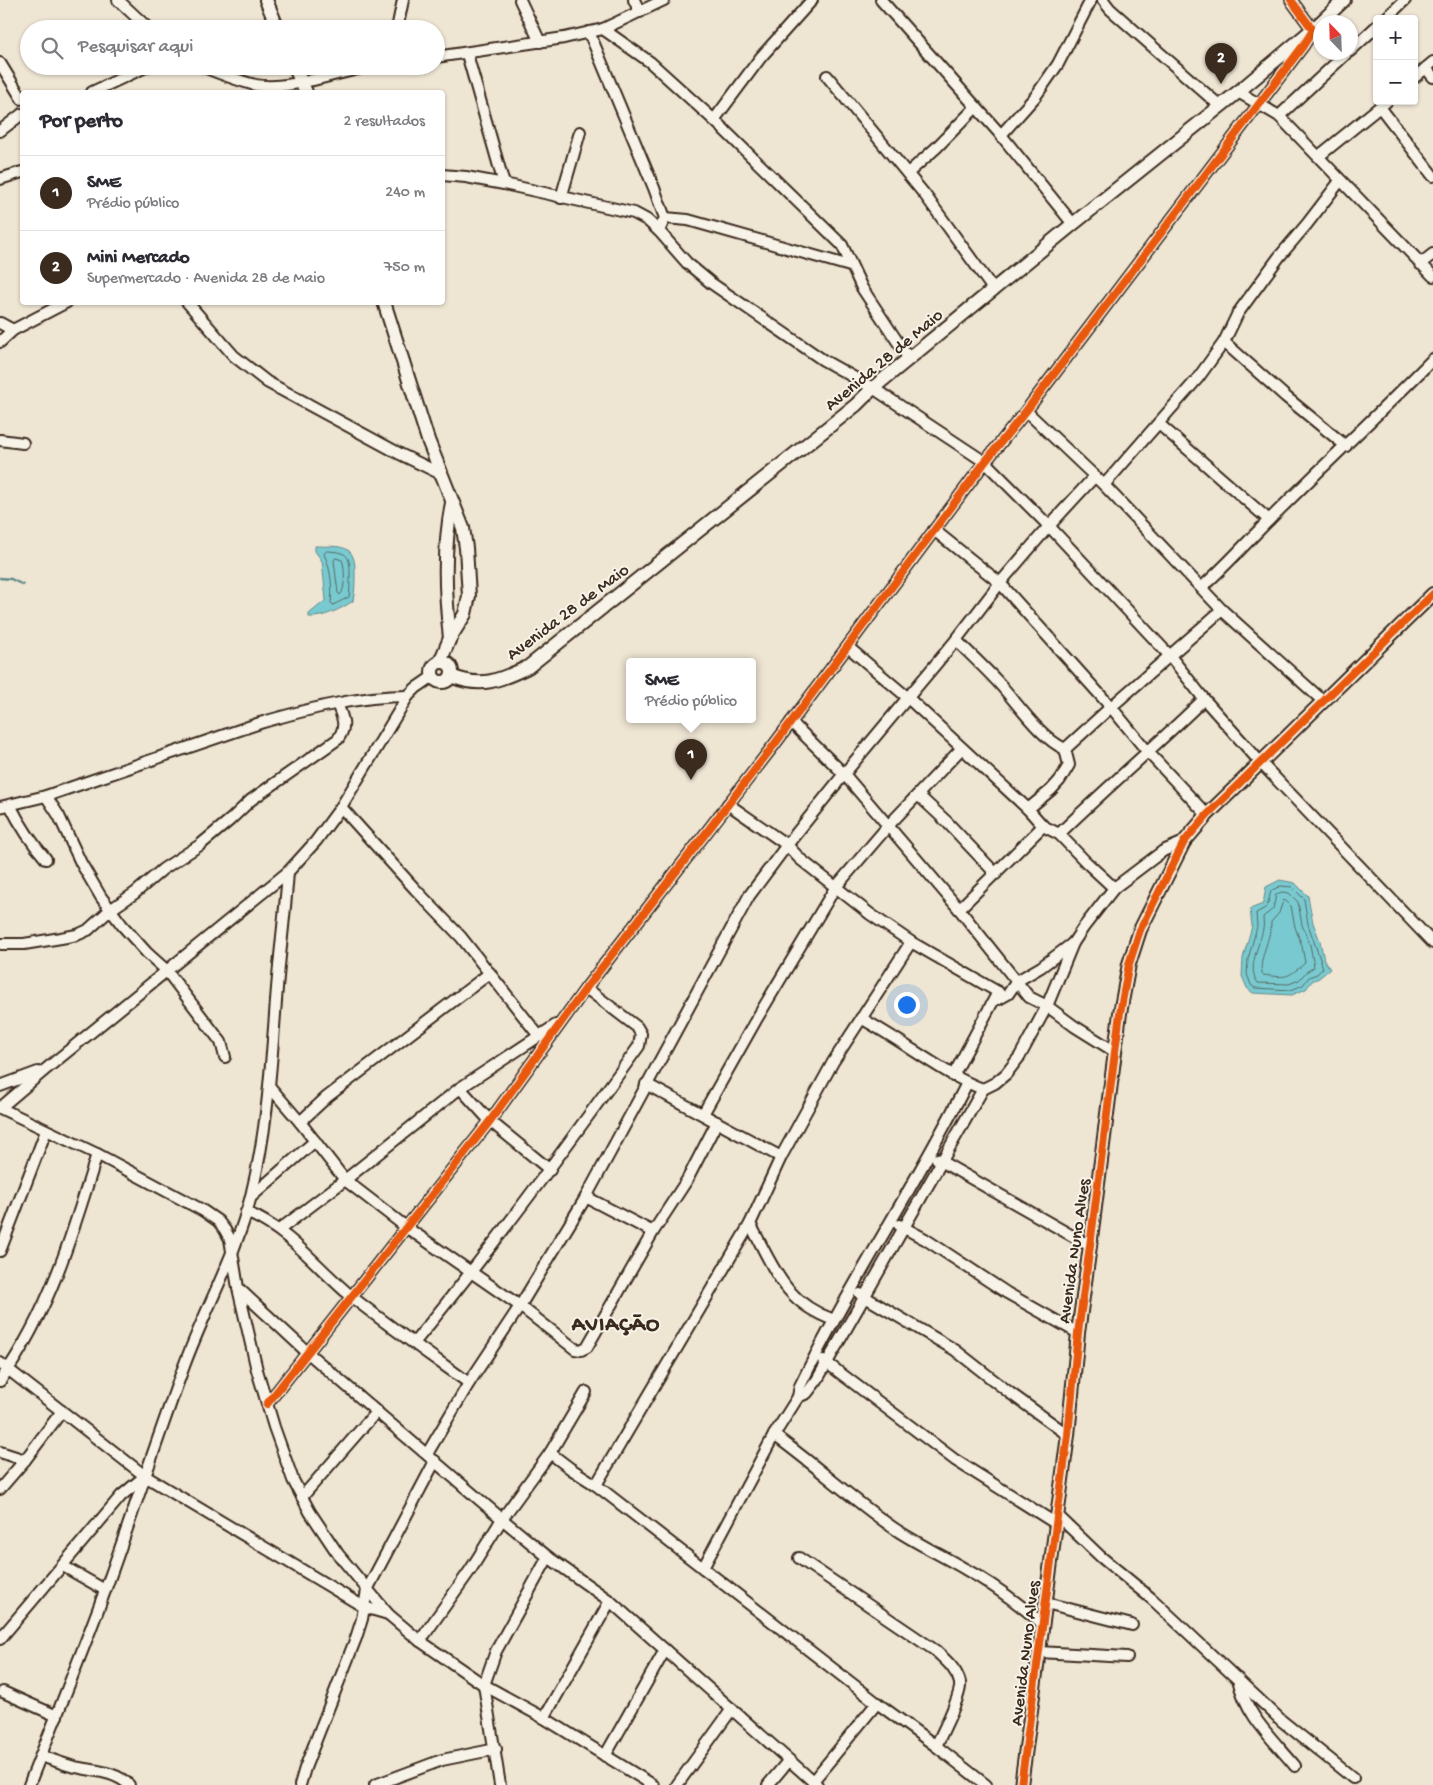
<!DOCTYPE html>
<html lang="pt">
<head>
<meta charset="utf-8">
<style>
	body { margin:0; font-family:"Gochi Hand",sans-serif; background:#f2f2f3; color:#2b2b33 }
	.controls { position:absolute; right:15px; top:15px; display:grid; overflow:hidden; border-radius:5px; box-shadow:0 1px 4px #0004 }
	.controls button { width:45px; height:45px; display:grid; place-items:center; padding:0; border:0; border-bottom:1px solid #e1e1e2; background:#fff; color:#2b2b33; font:25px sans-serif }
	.compass { position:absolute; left:1313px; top:15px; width:45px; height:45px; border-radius:50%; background:#fff; box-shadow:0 1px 4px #0004; rotate:337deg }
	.you { position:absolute; left:906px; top:1004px; width:18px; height:18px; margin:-12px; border:4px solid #fff; border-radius:50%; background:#1a73e8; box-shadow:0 0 0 8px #1a73e833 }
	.badge { display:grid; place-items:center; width:32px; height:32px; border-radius:50%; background:#3b2a1e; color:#fff; font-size:16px; font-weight:700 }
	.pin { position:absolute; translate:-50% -41px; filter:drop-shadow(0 1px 2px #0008) }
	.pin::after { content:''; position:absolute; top:26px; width:18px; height:15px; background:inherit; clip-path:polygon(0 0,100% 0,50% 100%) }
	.popup { position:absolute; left:626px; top:658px; width:130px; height:65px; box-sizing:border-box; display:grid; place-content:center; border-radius:5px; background:#fff; filter:drop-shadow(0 1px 4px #0005); font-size:16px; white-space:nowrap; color:#7c7c81 }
	.popup b { font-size:19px; color:#2b2b33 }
	.popup::after { content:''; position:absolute; left:50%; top:100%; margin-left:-10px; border:10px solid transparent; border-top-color:#fff }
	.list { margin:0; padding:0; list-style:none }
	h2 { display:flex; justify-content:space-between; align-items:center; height:65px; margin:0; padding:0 20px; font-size:21px }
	h2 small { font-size:16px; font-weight:400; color:#7c7c81 }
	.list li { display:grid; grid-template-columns:32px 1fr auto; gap:15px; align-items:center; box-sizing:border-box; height:75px; padding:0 20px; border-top:1px solid #e1e1e2 }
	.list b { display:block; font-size:19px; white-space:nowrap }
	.list p { margin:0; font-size:16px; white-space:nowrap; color:#7c7c81 }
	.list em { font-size:16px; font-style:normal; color:#7c7c81 }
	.icon { flex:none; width:28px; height:28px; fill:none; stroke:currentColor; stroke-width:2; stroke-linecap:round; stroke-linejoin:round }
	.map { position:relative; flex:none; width:1433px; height:1785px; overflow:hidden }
	.search { position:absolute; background:#fff; box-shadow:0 1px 4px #0004; left:20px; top:20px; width:425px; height:55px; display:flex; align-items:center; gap:12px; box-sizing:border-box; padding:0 18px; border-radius:28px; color:#7c7c81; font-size:19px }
	.panel { position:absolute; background:#fff; box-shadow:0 1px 4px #0004; left:20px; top:90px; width:425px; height:215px; border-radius:5px }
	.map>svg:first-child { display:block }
	.water { fill:#79cad0; stroke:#608a89 }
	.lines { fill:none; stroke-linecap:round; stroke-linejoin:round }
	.shore { stroke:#546a65; stroke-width:1 }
	.stream { stroke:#608a89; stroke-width:2.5 }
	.minor-casing { stroke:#3b2a1e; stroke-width:14 }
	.tertiary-casing { stroke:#3b2a1e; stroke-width:16 }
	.minor { stroke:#f7f3e8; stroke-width:10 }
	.tertiary { stroke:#f7f3e8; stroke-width:12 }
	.cycleway-casing { stroke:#f7f3e8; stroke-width:11 }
	.cycleway { stroke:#e8590c; stroke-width:8 }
	.labels { text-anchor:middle; stroke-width:4; stroke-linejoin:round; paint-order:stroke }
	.street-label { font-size:18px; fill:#3b2a1e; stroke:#f7f3e8 }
	.district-label { font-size:22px; font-weight:bold; letter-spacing:1px; fill:#3b2a1e; stroke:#f7f3e8 }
</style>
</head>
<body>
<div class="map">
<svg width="1433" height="1785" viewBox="0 0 1433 1785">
	<rect width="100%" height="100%" fill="#eee5d3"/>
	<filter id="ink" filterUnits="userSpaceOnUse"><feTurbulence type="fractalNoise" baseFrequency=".02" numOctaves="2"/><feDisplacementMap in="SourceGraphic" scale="10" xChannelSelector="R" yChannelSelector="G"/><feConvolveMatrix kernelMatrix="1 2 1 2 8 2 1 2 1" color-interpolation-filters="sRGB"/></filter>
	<g filter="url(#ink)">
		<g class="water">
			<path d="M315,546C339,547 356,542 355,573C355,583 355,591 353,601C341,609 323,618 309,617V614L326,600L322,561L315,551Z"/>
			<polygon points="1280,880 1295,883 1308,896 1313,923 1320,941 1324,960 1330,969 1319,978 1312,981 1306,989 1292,995 1253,993 1247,988 1242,976 1243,958 1252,926 1250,909 1263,904 1266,887"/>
		</g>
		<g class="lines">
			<g class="shore">
				<path d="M327,551C349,552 350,556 350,576C350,583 350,590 349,597L333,605L331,603C333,589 331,568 324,554Z"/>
				<path d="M336,558L342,560C345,566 346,590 340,595L338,593L334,561Z"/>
				<polygon points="1281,886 1292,887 1304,899 1308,924 1323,968 1317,974 1309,977 1303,985 1291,990 1255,988 1251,985 1247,974 1248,959 1257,927 1256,913 1267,907 1271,891"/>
				<path d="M1282,892L1289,893L1298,902L1302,925L1310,944L1314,967L1306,972L1299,980L1289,984L1258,983C1246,968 1260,945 1263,929C1264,925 1263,921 1263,917L1273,909L1276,895Z"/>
				<path d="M1286,901L1291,906L1295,927L1302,946L1305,963C1287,978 1288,978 1263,975C1256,964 1272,937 1271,922L1279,913L1283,901Z"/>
			</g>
			<polyline class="stream" points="0,578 11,579 23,585"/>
			<g class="minor-casing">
				<g id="minor">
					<polyline points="118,0 149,29"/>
					<polyline points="520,0 540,42"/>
					<polyline points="634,0 640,12"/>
					<polyline points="881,0 1001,135 1073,224"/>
					<polyline points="1103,0 1110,9 1220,106"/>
					<polyline points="1385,19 1405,0"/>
					<polyline points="397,29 403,0"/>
					<polyline points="603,29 650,62 714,120 842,245 862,288 909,359"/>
					<polyline points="589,32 654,188 665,218 659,231"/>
					<polyline points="1350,51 1377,26"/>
					<polyline points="467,54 504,184"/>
					<polyline points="436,57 564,38 603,29 664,0"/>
					<polyline points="0,63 22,99"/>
					<path d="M201,66C219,73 238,81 256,85C287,91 339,72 371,66"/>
					<polyline points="1426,68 1433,77"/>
					<polyline points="827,76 925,195 993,289"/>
					<polyline points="1414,78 1433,62"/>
					<polyline points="92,92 148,66"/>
					<polyline points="1238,92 1279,116 1433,276"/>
					<polyline points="1380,107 1433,176"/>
					<polyline points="1279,116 1348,52"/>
					<polyline points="714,120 761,57 812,0"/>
					<polyline points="0,131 22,114"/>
					<polyline points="1001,135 1035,97 1058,64 1091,0"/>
					<polyline points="1319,156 1387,101"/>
					<polyline points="908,173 936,148 976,107"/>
					<polyline points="442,175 466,177 504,184 634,213 647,220 659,231 687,263 711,283 823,360 873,388 985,462 1049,526 1170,656 1204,699 1260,762 1433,943"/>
					<polyline points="0,179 22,172"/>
					<polyline points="561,198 580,132"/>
					<polyline points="665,218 688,220 850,266"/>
					<polyline points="1420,264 1433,254"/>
					<polyline points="187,302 234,356 267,382 400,454 441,474"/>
					<polyline points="0,323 13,330"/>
					<polyline points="0,342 13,330 67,302"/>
					<polyline points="1224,342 1286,397 1346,446"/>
					<polyline points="1026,411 1104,485 1222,610 1323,701"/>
					<polyline points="1159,424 1269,520"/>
					<polyline points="0,440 23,443"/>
					<polyline points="1104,485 1198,378 1224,342 1238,313 1279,257 1307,224 1340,181"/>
					<polyline points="934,530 1000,583 1111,707 1147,751 1207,815"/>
					<path d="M1202,587C1226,566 1247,542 1269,520C1323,466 1379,414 1433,359"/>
					<path d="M956,640C969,653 984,667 997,681C1016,701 1040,738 1065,749L1111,707L1222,610"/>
					<polyline points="848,647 907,697 1028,809 1043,826 1059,834 1086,862 1114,888"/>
					<polyline points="791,722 844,774 959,909 1029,997 1047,1006 1074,1026 1114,1051"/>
					<polyline points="918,795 947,822 996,874"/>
					<polyline points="46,796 59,816 81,863 101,897 122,925 147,953 166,970 221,1042 225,1057"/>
					<polyline points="728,804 787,845 800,859 870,914 911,942 998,992 999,999 1008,994 1017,981 1041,967 1073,943"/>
					<path d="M10,805C20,825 31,842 46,859"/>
					<path d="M0,807L46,796L260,723C308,709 358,696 408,696"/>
					<polyline points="341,807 415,889 461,937 539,1036"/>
					<polyline points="1028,809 1051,790 1060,780 1069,765 1065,749"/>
					<path d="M1059,834C1106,788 1157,745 1204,699"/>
					<polyline points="959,909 1043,826"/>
					<path d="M1,944H24L61,938L77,935L88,930L110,910L135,893L163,869L200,845L230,820L251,800L338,739C347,726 343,718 337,704"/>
					<path d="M861,1018C878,1028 895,1038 911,1049C935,1064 956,1079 983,1089L995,1083L1006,1074L1020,1056L1047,1006L1073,943L1083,928L1114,888L1163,851L1184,842"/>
					<polyline points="953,1076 998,992"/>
					<polyline points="646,1084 781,1157"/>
					<polyline points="0,1086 38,1072"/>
					<polyline points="270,1087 300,1122 345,1180 406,1227 520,1306 575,1349 581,1350 587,1347 653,1232 687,1180 717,1122"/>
					<polyline points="460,1088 490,1121 550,1170"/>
					<polyline points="0,1108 97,1154 202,1210 218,1221 225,1230 230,1239 238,1288 257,1370 274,1427 293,1480 310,1512 338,1554 388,1614 420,1641 484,1685 544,1718 653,1785"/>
					<polyline points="0,1108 46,1069 288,872 316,841 341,807 408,696 416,688 432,677"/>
					<polyline points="703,1114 756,1020 835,888 888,826 961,749"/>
					<polyline points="300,1122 327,1097 490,973"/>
					<polyline points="937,1159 1090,1246"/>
					<polyline points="251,1197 315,1141"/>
					<polyline points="586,1197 653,1232"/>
					<path d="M246,1212C291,1231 316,1267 352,1297C390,1327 430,1355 469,1383"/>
					<path d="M750,1224C774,1267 783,1302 834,1320"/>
					<polyline points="899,1225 925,1239 1007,1293 1078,1333"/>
					<polyline points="279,1230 345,1180 460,1088 556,1025"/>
					<polyline points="0,1251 46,1131"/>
					<polyline points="238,1288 307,1352 502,1519 548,1557 610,1601 817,1785"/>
					<polyline points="860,1294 955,1350 1010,1393 1068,1435"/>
					<path d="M414,1343C493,1247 566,1147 639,1046L641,1034L637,1027L586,988"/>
					<polyline points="823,1360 955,1460 1055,1523"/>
					<polyline points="0,1363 145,1476 364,1607 388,1614"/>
					<path d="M0,1381C49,1313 73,1233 97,1154"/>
					<polyline points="798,1397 807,1393 817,1380 983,1089"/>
					<polyline points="267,1404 490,1121 586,988 774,745 985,462 1026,411 1303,46 1313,30 1291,0"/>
					<path d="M774,1435C817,1466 855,1502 898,1531C920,1545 943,1556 965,1569C993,1584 1018,1603 1043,1624"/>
					<polyline points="0,1452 25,1460 62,1411"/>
					<polyline points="550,1453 586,1392"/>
					<polyline points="427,1454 469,1383 520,1306 586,1197 749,896 787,845 844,774 956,640 1000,583 1049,526 1095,476"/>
					<polyline points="596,1485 877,1703 936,1746 986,1785"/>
					<polyline points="0,1489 25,1460"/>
					<polyline points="302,1497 377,1411"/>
					<polyline points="1057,1515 1101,1557 1152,1599 1282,1721 1353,1778"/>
					<path d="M799,1558L936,1651C945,1660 957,1669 960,1683C962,1694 942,1733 936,1746"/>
					<polyline points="63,1566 105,1590"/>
					<path d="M703,1568L774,1435L798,1397L800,1386C851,1282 915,1187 967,1083"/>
					<polyline points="1046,1603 1132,1625"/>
					<polyline points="0,1639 121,1496 145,1476"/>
					<polyline points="420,1641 471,1569 502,1519 550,1453 571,1469 596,1485 750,1224 781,1157 833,1062 911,942"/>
					<polyline points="1039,1652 1127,1657"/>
					<path d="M1238,1679C1246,1716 1272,1738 1295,1766"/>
					<polyline points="3,1692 57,1716"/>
					<polyline points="544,1718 610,1601"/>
					<path d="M41,1756C51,1759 60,1763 71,1766C90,1771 114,1770 129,1785"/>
					<polyline points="605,1756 665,1650"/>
					<polyline points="813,1781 877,1703"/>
					<path d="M29,1785C55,1719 82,1654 106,1588C133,1514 157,1439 184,1366C205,1309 236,1255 251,1196C267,1132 271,1067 276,1001C279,958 285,915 288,872"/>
					<polyline points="300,1785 305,1768 356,1638 362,1619 367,1590 435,1461"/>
					<polyline points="375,1785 442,1760 496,1749"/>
					<polyline points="500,1785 484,1685 496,1651 548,1557"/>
					<polyline points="677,1785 732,1709"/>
					<polyline points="768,1785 789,1760"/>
				</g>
			</g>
			<g class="tertiary-casing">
				<g id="tertiary">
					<polyline points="266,0 278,29"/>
					<polyline points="1321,22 1344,0"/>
					<polyline points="294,66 306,92"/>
					<polyline points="384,302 428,440 463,528 466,548 469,596 465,614 450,638 440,662"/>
					<path d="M450,638C445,593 443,548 452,503"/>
					<circle cx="442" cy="672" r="10"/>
					<path d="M451,676C482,689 500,680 528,667L856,405L873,388L1073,224L1238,92L1320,23"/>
					<polyline points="1021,1785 1068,1435 1078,1333 1090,1246 1120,1013 1129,964 1140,930 1184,842 1207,815 1433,594"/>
				</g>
			</g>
			<use href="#minor" class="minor"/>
			<use href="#tertiary" class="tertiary"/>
			<g class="cycleway-casing">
				<g id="cycleway">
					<polyline points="267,1404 490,1121 586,988 774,745 985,462 1026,411 1303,46 1313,30 1291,0"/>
					<polyline points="1021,1785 1068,1435 1078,1333 1090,1246 1120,1013 1129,964 1140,930 1184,842 1207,815 1433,594"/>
				</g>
			</g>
			<use href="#cycleway" class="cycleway"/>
		</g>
	</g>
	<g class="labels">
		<g class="street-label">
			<text transform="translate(883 359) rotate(-40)" y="6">Avenida 28 de Maio</text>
			<text transform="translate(567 611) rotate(-37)" y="6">Avenida 28 de Maio</text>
			<text transform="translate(1073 1251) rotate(-82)" y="6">Avenida Nuno Alves</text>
			<text transform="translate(1024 1653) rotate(-83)" y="6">Avenida Nuno Alves</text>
		</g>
		<g class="district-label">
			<text x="616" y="1330">AVIAÇÃO</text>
		</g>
	</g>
</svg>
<div class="controls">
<button>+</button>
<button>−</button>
</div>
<svg class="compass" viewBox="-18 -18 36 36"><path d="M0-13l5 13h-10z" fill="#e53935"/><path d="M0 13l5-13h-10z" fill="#7c7c81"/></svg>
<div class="you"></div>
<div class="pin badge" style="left:691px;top:780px">1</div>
<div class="popup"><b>SME</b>Prédio público</div>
<div class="pin badge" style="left:1221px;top:84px">2</div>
<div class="search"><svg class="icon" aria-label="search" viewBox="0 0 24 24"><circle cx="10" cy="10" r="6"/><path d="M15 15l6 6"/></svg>Pesquisar aqui</div>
<section class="panel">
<h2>Por perto<small>2 resultados</small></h2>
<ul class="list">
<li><span class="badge">1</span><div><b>SME</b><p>Prédio público</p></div><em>240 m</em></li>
<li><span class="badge">2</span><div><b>Mini Mercado</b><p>Supermercado · Avenida 28 de Maio</p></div><em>750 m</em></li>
</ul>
</section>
</div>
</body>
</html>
